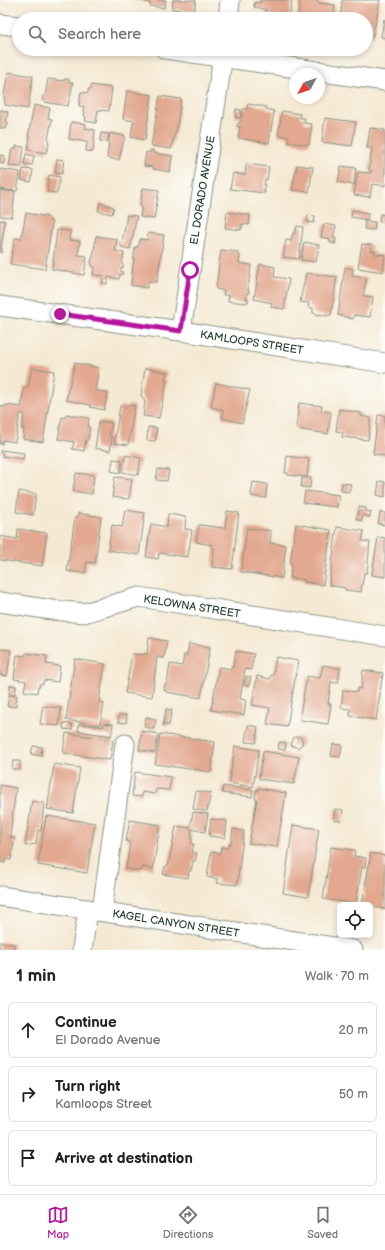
<!DOCTYPE html>
<html lang="en">
<head>
<meta charset="utf-8">
<style>
	body { margin:0; font-family:"Balsamiq Sans",sans-serif; background:#f2f2f2; color:#222 }
	.controls { position:absolute; right:12px; bottom:12px; display:grid; overflow:hidden; border-radius:6px; box-shadow:0 2px 6px #0003 }
	.controls button { width:36px; height:36px; display:grid; place-items:center; padding:0; border:0; border-bottom:1px solid #e0e0e0; background:#fff; color:#222; font:20px sans-serif }
	.compass { position:absolute; left:289px; top:68px; width:36px; height:36px; border-radius:50%; background:#fff; box-shadow:0 2px 6px #0003; rotate:230deg }
	.stop { position:absolute; width:12px; height:12px; margin:-9px; border:3px solid #b5179e; border-radius:50%; background:#fff }
	.stop.end { background:#b5179e; border-color:#fff; box-shadow:0 1px 4px #0008 }
	.list { margin:0; padding:0; list-style:none }
	h2 { display:flex; justify-content:space-between; align-items:center; height:52px; margin:0; padding:0 16px; font-size:17px }
	h2 small { font-size:13px; font-weight:400; color:#767676 }
	.list li { display:grid; grid-template-columns:26px 1fr auto; gap:12px; align-items:center; box-sizing:border-box; height:56px; margin:0 8px 8px; padding:0 8px; border:1px solid #e0e0e0; border-radius:6px }
	.list b { display:block; font-size:15px; white-space:nowrap }
	.list p { margin:0; font-size:13px; white-space:nowrap; color:#767676 }
	.list em { font-size:13px; font-style:normal; color:#767676 }
	.icon { flex:none; width:22px; height:22px; fill:none; stroke:currentColor; stroke-width:2; stroke-linecap:round; stroke-linejoin:round }
	.map { position:relative; flex:none; width:385px; height:950px; overflow:hidden }
	.search { position:absolute; background:#fff; box-shadow:0 2px 6px #0003; left:12px; right:12px; top:12px; height:44px; display:flex; align-items:center; gap:10px; box-sizing:border-box; padding:0 14px; border-radius:22px; color:#767676; font-size:15px }
	.sheet { height:244px; background:#fff }
	nav { display:flex; justify-content:space-around; align-items:center; box-sizing:border-box; height:56px; border-top:1px solid #e0e0e0; background:#fff; font-size:11px; color:#767676 }
	nav a { display:grid; justify-items:center; gap:2px }
	nav .on { color:#b5179e }
	.map>svg:first-child { display:block }
	.building { fill:#e2a890 }
	.lines { fill:none; stroke-linecap:round; stroke-linejoin:round }
	.minor-casing { stroke:#8a9384; stroke-width:21 }
	.minor { stroke:#fff; stroke-width:19 }
	.route { stroke:#b5179e; stroke-width:5 }
	.labels { text-anchor:middle; stroke-width:3; stroke-linejoin:round; paint-order:stroke }
	.street-label { font-size:11px; fill:#1f3d34; stroke:#fdfcf7 }
</style>
</head>
<body>
<div class="map">
<svg width="385" height="950" viewBox="0 0 385 950">
	<rect width="100%" height="100%" fill="#fdfcf7"/>
	<filter id="ink" filterUnits="userSpaceOnUse"><feTurbulence type="fractalNoise" baseFrequency=".025" numOctaves="2"/><feDisplacementMap in="SourceGraphic" scale="8" xChannelSelector="R" yChannelSelector="G"/><feConvolveMatrix kernelMatrix="1 2 1 2 8 2 1 2 1" color-interpolation-filters="sRGB"/></filter>
	<filter id="wash" filterUnits="userSpaceOnUse"><feTurbulence type="fractalNoise" baseFrequency=".012" numOctaves="4" result="noise"/><feDisplacementMap in="SourceGraphic" scale="16" xChannelSelector="R" yChannelSelector="G"/><feGaussianBlur stdDeviation="0.9" result="paint"/><feColorMatrix in="noise" values="0 0 0 0 0 0 0 0 0 0 0 0 0 0 0 0 0 1.4 0 .05"/><feComposite in="paint" operator="in"/></filter>
	<g filter="url(#wash)">
		<rect width="100%" height="100%" fill="#f4e9d3"/>
		<g id="blocks">
			<g class="building">
				<polygon points="137,0 166,0 164,8 150,6 150,3"/>
				<polygon points="173,0 196,0 194,12 172,9"/>
				<polygon points="260,0 292,0 289,19 271,19 271,15 266,14 266,10 254,7 255,2 260,3"/>
				<polygon points="300,0 314,0 318,1 318,3 335,5 333,19 297,19"/>
				<polygon points="342,0 380,0 373,36 366,35 366,19 341,19"/>
				<polygon points="384,19 385,20 385,38 381,37"/>
				<polygon points="8,72 33,76 28,109 5,105 4,96"/>
				<polygon points="48,79 64,81 64,79 69,79 69,82 73,83 68,106 44,102 44,100 42,100 43,96 45,96"/>
				<polygon points="91,85 112,88 109,111 98,110 96,123 85,121 86,117 84,116 85,112 83,112 84,107 79,106 81,92 88,93 88,89 91,89"/>
				<polygon points="127,91 152,95 145,140 131,137 133,123 134,123 135,121 123,119"/>
				<polygon points="160,96 181,99 176,133 175,133 171,149 151,146"/>
				<polygon points="248,104 266,107 266,109 274,111 269,143 238,138 240,127 237,126 238,123 240,123 243,109 247,109"/>
				<polygon points="34,105 50,108 48,118 52,119 48,139 49,145 46,153 28,150 30,137 28,137"/>
				<polygon points="236,109 241,110 240,118 235,117"/>
				<polygon points="0,110 8,112 6,122 8,122 8,126 6,126 5,129 0,128"/>
				<polygon points="282,111 300,114 300,118 305,118 304,123 312,124 309,145 288,142 289,137 278,135"/>
				<polygon points="325,118 356,122 352,146 322,142"/>
				<polygon points="71,122 86,124 85,128 95,130 93,152 86,151 87,142 69,139"/>
				<polygon points="370,128 385,130 385,186 372,184 370,197 354,195 358,172 371,173 372,171 369,170 372,148 367,148"/>
				<polygon points="101,133 109,134 107,142 100,141"/>
				<polygon points="110,133 125,136 119,160 107,158"/>
				<polygon points="16,146 24,147 21,167 9,166 12,149 16,149"/>
				<polygon points="150,150 153,150 153,153 172,156 170,172 153,169 153,167 144,166 146,152 150,153"/>
				<polygon points="26,154 34,156 32,165 24,164"/>
				<polygon points="0,155 5,156 4,164 0,163"/>
				<polygon points="57,159 64,160 62,174 55,173"/>
				<polygon points="246,164 269,167 267,180 265,179 264,190 265,191 265,193 230,189 233,173 245,175"/>
				<polygon points="297,165 313,167 309,192 292,190"/>
				<polygon points="341,166 356,168 354,185 338,182"/>
				<polygon points="0,169 20,172 17,191 0,189"/>
				<polygon points="23,169 33,170 31,182 21,180"/>
				<polygon points="49,175 60,177 57,193 47,192"/>
				<polygon points="143,188 159,190 154,219 140,217 142,206 140,205"/>
				<polygon points="0,190 15,192 12,217 0,216"/>
				<polygon points="100,203 114,207 112,214 98,211"/>
				<polygon points="352,210 368,213 367,220 351,217"/>
				<polygon points="227,212 250,215 249,225 242,224 241,230 225,228"/>
				<polygon points="26,213 48,217 52,223 45,269 10,264 15,238 21,239"/>
				<polygon points="380,214 385,215 385,223 379,222"/>
				<polygon points="127,215 137,216 130,249 121,247 122,246 120,245 120,242 122,243"/>
				<polygon points="308,215 315,216 314,223 307,222"/>
				<polygon points="0,220 5,221 1,249 2,249 2,253 0,252"/>
				<polygon points="365,221 375,222 374,230 364,229"/>
				<polygon points="324,224 336,226 333,238 336,238 335,244 329,242 330,239 321,237"/>
				<polygon points="297,226 303,227 299,259 283,257 286,240 291,241 293,233 295,233"/>
				<polygon points="57,230 70,231 69,240 80,241 78,255 87,256 84,275 52,269"/>
				<polygon points="148,233 164,235 157,282 148,281 147,288 131,285 135,247 138,247 140,239 147,240"/>
				<polygon points="96,236 117,239 115,251 124,253 122,264 123,265 123,268 121,268 121,272 123,272 122,275 120,274 119,279 108,277 107,284 102,283 104,276 93,275 95,267 92,266 92,264 91,263 92,258 93,258"/>
				<polygon points="304,242 319,245 316,262 301,260"/>
				<polygon points="362,244 372,245 371,251 375,251 375,254 385,255 383,272 358,268"/>
				<polygon points="221,250 238,252 238,255 240,255 239,263 251,265 248,291 249,291 249,293 247,293 246,299 248,299 248,302 246,302 246,303 228,301 229,295 223,295 224,291 216,289"/>
				<polygon points="260,264 275,267 274,277 289,279 284,309 271,307 272,303 254,299"/>
				<polygon points="345,267 353,269 352,276 367,278 363,296 373,297 370,317 354,315 353,319 338,315"/>
				<polygon points="306,273 337,277 331,315 328,315 327,316 319,314 319,315 316,315 316,313 313,313 313,308 308,307 309,303 300,302"/>
				<polygon points="75,363 99,368 95,390 108,393 104,410 90,407 91,405 66,400"/>
				<polygon points="32,368 54,371 43,442 23,439 24,429 22,429 24,414 20,414 15,442 3,440 2,444 0,444 0,406 5,407 6,405 21,407 24,387 28,387"/>
				<polygon points="145,368 167,372 165,380 167,380 159,418 143,416 145,402 141,395"/>
				<polygon points="216,383 250,390 242,423 222,418 223,410 211,407"/>
				<polygon points="299,403 322,406 321,410 331,412 328,434 296,429"/>
				<polygon points="129,405 135,406 128,445 114,443 120,406 128,407"/>
				<polygon points="339,409 361,413 361,416 371,418 368,440 342,437 343,432 336,431"/>
				<polygon points="66,414 89,418 88,427 90,428 88,440 86,440 84,451 72,449 74,442 58,439 62,417 65,418"/>
				<polygon points="378,415 385,416 385,456 373,454"/>
				<polygon points="99,421 112,423 109,436 112,437 110,451 95,448"/>
				<polygon points="148,427 157,428 155,441 147,440"/>
				<polygon points="1,450 24,453 23,459 2,456 3,453 0,453"/>
				<polygon points="125,455 141,458 138,475 122,472"/>
				<polygon points="287,456 309,459 307,477 288,475 288,473 285,473"/>
				<polygon points="113,459 122,460 120,473 111,471"/>
				<polygon points="158,469 169,470 167,481 156,480"/>
				<polygon points="76,473 94,475 92,494 73,491"/>
				<polygon points="115,477 132,479 129,499 112,497"/>
				<polygon points="302,478 311,478 310,488 301,487"/>
				<polygon points="379,481 385,482 385,497 377,495"/>
				<polygon points="253,482 267,484 266,498 251,496"/>
				<polygon points="342,483 351,484 349,492 341,491"/>
				<polygon points="19,491 36,494 33,515 16,512"/>
				<polygon points="305,491 339,495 337,507 303,503"/>
				<polygon points="359,507 366,508 366,511 371,512 370,517 363,515 362,521 356,519"/>
				<polygon points="125,510 145,513 139,555 108,550 112,525 122,527"/>
				<polygon points="227,511 239,513 232,569 212,567 214,548 212,548 212,545 196,542 199,525 225,528"/>
				<polygon points="380,512 385,513 385,525 378,524"/>
				<polygon points="78,513 101,517 95,563 87,562 85,573 67,571 75,517 78,517"/>
				<polygon points="168,514 186,517 185,529 192,530 188,557 159,553 158,559 146,557 151,524 167,527"/>
				<polygon points="296,524 331,530 323,585 304,582 305,580 290,578 292,563 290,563"/>
				<polygon points="337,527 364,531 362,541 370,542 367,573 364,573 361,592 345,590 345,588 329,585"/>
				<polygon points="247,528 271,531 270,543 286,545 282,578 241,572"/>
				<polygon points="18,529 47,533 42,566 0,560 0,536 17,539"/>
				<polygon points="378,537 385,538 385,577 372,575"/>
				<polygon points="149,638 167,641 164,658 157,657 152,697 125,693 132,654 144,655 144,653 147,654"/>
				<polygon points="189,644 210,647 201,698 166,692 166,691 164,690 165,684 167,684 170,664 182,666 184,655 187,655"/>
				<polygon points="0,649 11,650 7,676 0,675"/>
				<polygon points="236,651 254,654 251,670 245,669 240,699 246,700 244,715 211,710 219,667 231,669 231,667 233,667"/>
				<polygon points="26,653 47,656 46,664 60,666 58,682 44,680 43,684 39,684 40,687 38,687 37,693 24,691 26,681 14,679 17,655 25,656"/>
				<polygon points="276,657 298,661 287,727 267,724 270,708 252,705 257,676 270,679 271,675 273,676"/>
				<polygon points="75,659 105,664 99,702 104,703 100,725 66,720"/>
				<polygon points="323,665 340,668 338,683 331,682 328,704 331,704 328,724 300,720 301,709 307,676 320,678"/>
				<polygon points="363,670 383,673 376,720 350,716 350,709 341,708 343,690 357,692 358,688 361,689"/>
				<polygon points="246,676 251,677 249,686 244,685"/>
				<polygon points="10,685 16,686 15,694 9,694"/>
				<polygon points="9,695 17,696 16,707 7,706"/>
				<polygon points="43,706 61,708 59,726 40,724"/>
				<polygon points="166,709 172,710 169,725 163,725"/>
				<polygon points="119,715 127,715 126,723 118,722"/>
				<polygon points="146,717 156,719 154,729 144,727"/>
				<polygon points="64,723 72,724 72,730 63,729"/>
				<polygon points="104,723 113,724 111,736 78,731 79,724 103,727"/>
				<polygon points="248,725 258,727 256,743 245,742"/>
				<polygon points="142,731 158,734 155,753 139,750"/>
				<polygon points="66,733 113,740 110,760 63,753"/>
				<polygon points="160,734 215,742 211,772 155,764"/>
				<polygon points="294,737 301,737 303,743 298,748 291,745"/>
				<polygon points="279,742 286,743 285,750 278,749"/>
				<polygon points="333,744 342,745 340,757 331,756"/>
				<polygon points="33,746 42,747 41,756 31,754"/>
				<polygon points="235,746 259,750 253,787 229,783"/>
				<polygon points="263,751 299,757 294,784 259,779"/>
				<polygon points="13,761 20,761 20,770 12,769"/>
				<polygon points="54,764 80,768 73,813 47,809"/>
				<polygon points="135,772 171,777 169,790 156,789 155,794 142,792 142,797 132,796"/>
				<polygon points="0,785 16,788 10,837 15,838 11,860 6,859 5,863 0,862"/>
				<polygon points="223,786 253,790 252,797 222,793"/>
				<polygon points="258,788 286,793 277,847 249,843 257,799 255,799 256,790 258,791"/>
				<polygon points="196,791 211,793 207,811 193,809"/>
				<polygon points="32,801 44,803 41,831 38,830 36,844 25,846"/>
				<polygon points="335,809 343,810 341,821 334,820"/>
				<polygon points="193,812 208,814 205,832 191,829 192,844 194,844 192,852 197,853 195,861 193,861 191,871 189,871 188,878 163,874 165,866 168,866 176,826 190,828"/>
				<polygon points="46,816 95,823 87,873 38,865"/>
				<polygon points="211,819 227,821 225,838 209,836"/>
				<polygon points="130,820 160,825 153,869 142,867 141,871 126,869 130,842 126,841"/>
				<polygon points="293,825 319,829 308,897 283,893"/>
				<polygon points="233,829 244,831 237,885 217,883 218,879 207,877 211,852 220,853 221,847 228,848 229,843 231,844"/>
				<polygon points="331,847 355,850 354,856 366,858 365,868 362,867 356,904 323,899"/>
				<polygon points="371,853 385,856 385,909 370,906 370,905 362,905"/>
				<polygon points="0,942 14,944 13,950 0,950"/>
			</g>
		</g>
	</g>
	<g filter="url(#ink)">
		<use href="#blocks" fill-opacity="0" stroke="#8a9384" stroke-width="1"/>
		<g class="lines">
			<g class="minor-casing">
				<g id="minor">
					<polyline points="228,19 230,0"/>
					<polyline points="0,24 19,26"/>
					<polyline points="165,49 385,81"/>
					<polyline points="0,306 181,331 385,363"/>
					<polyline points="181,331 224,49"/>
					<polyline points="0,602 52,610 84,613 139,597 385,636"/>
					<polyline points="0,896 353,950"/>
					<polyline points="102,911 125,744"/>
					<polyline points="82,950 88,909"/>
				</g>
			</g>
			<use href="#minor" class="minor"/>
		</g>
	</g>
	<g class="lines" filter="url(#ink)">
		<polyline class="route" points="60,314 181,331 190,270"/>
	</g>
	<g class="labels">
		<g class="street-label">
			<text transform="translate(202 190) rotate(-81)" y="4">EL DORADO AVENUE</text>
			<text transform="translate(252 342) rotate(9)" y="4">KAMLOOPS STREET</text>
			<text transform="translate(192 606) rotate(9)" y="4">KELOWNA STREET</text>
			<text transform="translate(176 923) rotate(9)" y="4">KAGEL CANYON STREET</text>
		</g>
	</g>
</svg>
<div class="controls">
<button><svg class="icon" aria-label="locate" viewBox="0 0 24 24"><circle cx="12" cy="12" r="6"/><path d="M12 2v4M12 18v4M2 12h4M18 12h4"/></svg></button>
</div>
<svg class="compass" viewBox="-18 -18 36 36"><path d="M0-13l5 13h-10z" fill="#e53935"/><path d="M0 13l5-13h-10z" fill="#767676"/></svg>
<div class="stop" style="left:190px;top:270px"></div>
<div class="stop end" style="left:60px;top:314px"></div>
<div class="search"><svg class="icon" aria-label="search" viewBox="0 0 24 24"><circle cx="10" cy="10" r="6"/><path d="M15 15l6 6"/></svg>Search here</div>
</div>
<section class="sheet">
<h2>1 min<small>Walk · 70 m</small></h2>
<ul class="list">
<li><svg class="icon" aria-label="ahead" viewBox="0 0 24 24"><path d="M12 20V5M6 11l6-6 6 6"/></svg><div><b>Continue</b><p>El Dorado Avenue</p></div><em>20 m</em></li>
<li><svg class="icon" aria-label="right" viewBox="0 0 24 24"><path d="M7 20v-9h11M14 6l5 5-5 5"/></svg><div><b>Turn right</b><p>Kamloops Street</p></div><em>50 m</em></li>
<li><svg class="icon" aria-label="arrive" viewBox="0 0 24 24"><path d="M6 21V4h12l-3 4 3 4H6"/></svg><div><b>Arrive at destination</b></div></li>
</ul>
</section>
<nav>
<a class="on"><svg class="icon" aria-label="map" viewBox="0 0 24 24"><path d="M3 6l6-2 6 2 6-2v14l-6 2-6-2-6 2zM9 4v14M15 6v14"/></svg>Map</a>
<a><svg class="icon" aria-label="directions" viewBox="0 0 24 24"><path d="M12 3l9 9-9 9-9-9zM9 14v-3h6M13 9l2 2-2 2"/></svg>Directions</a>
<a><svg class="icon" aria-label="saved" viewBox="0 0 24 24"><path d="M7 4h10v16l-5-4-5 4z"/></svg>Saved</a>
</nav>
</body>
</html>
